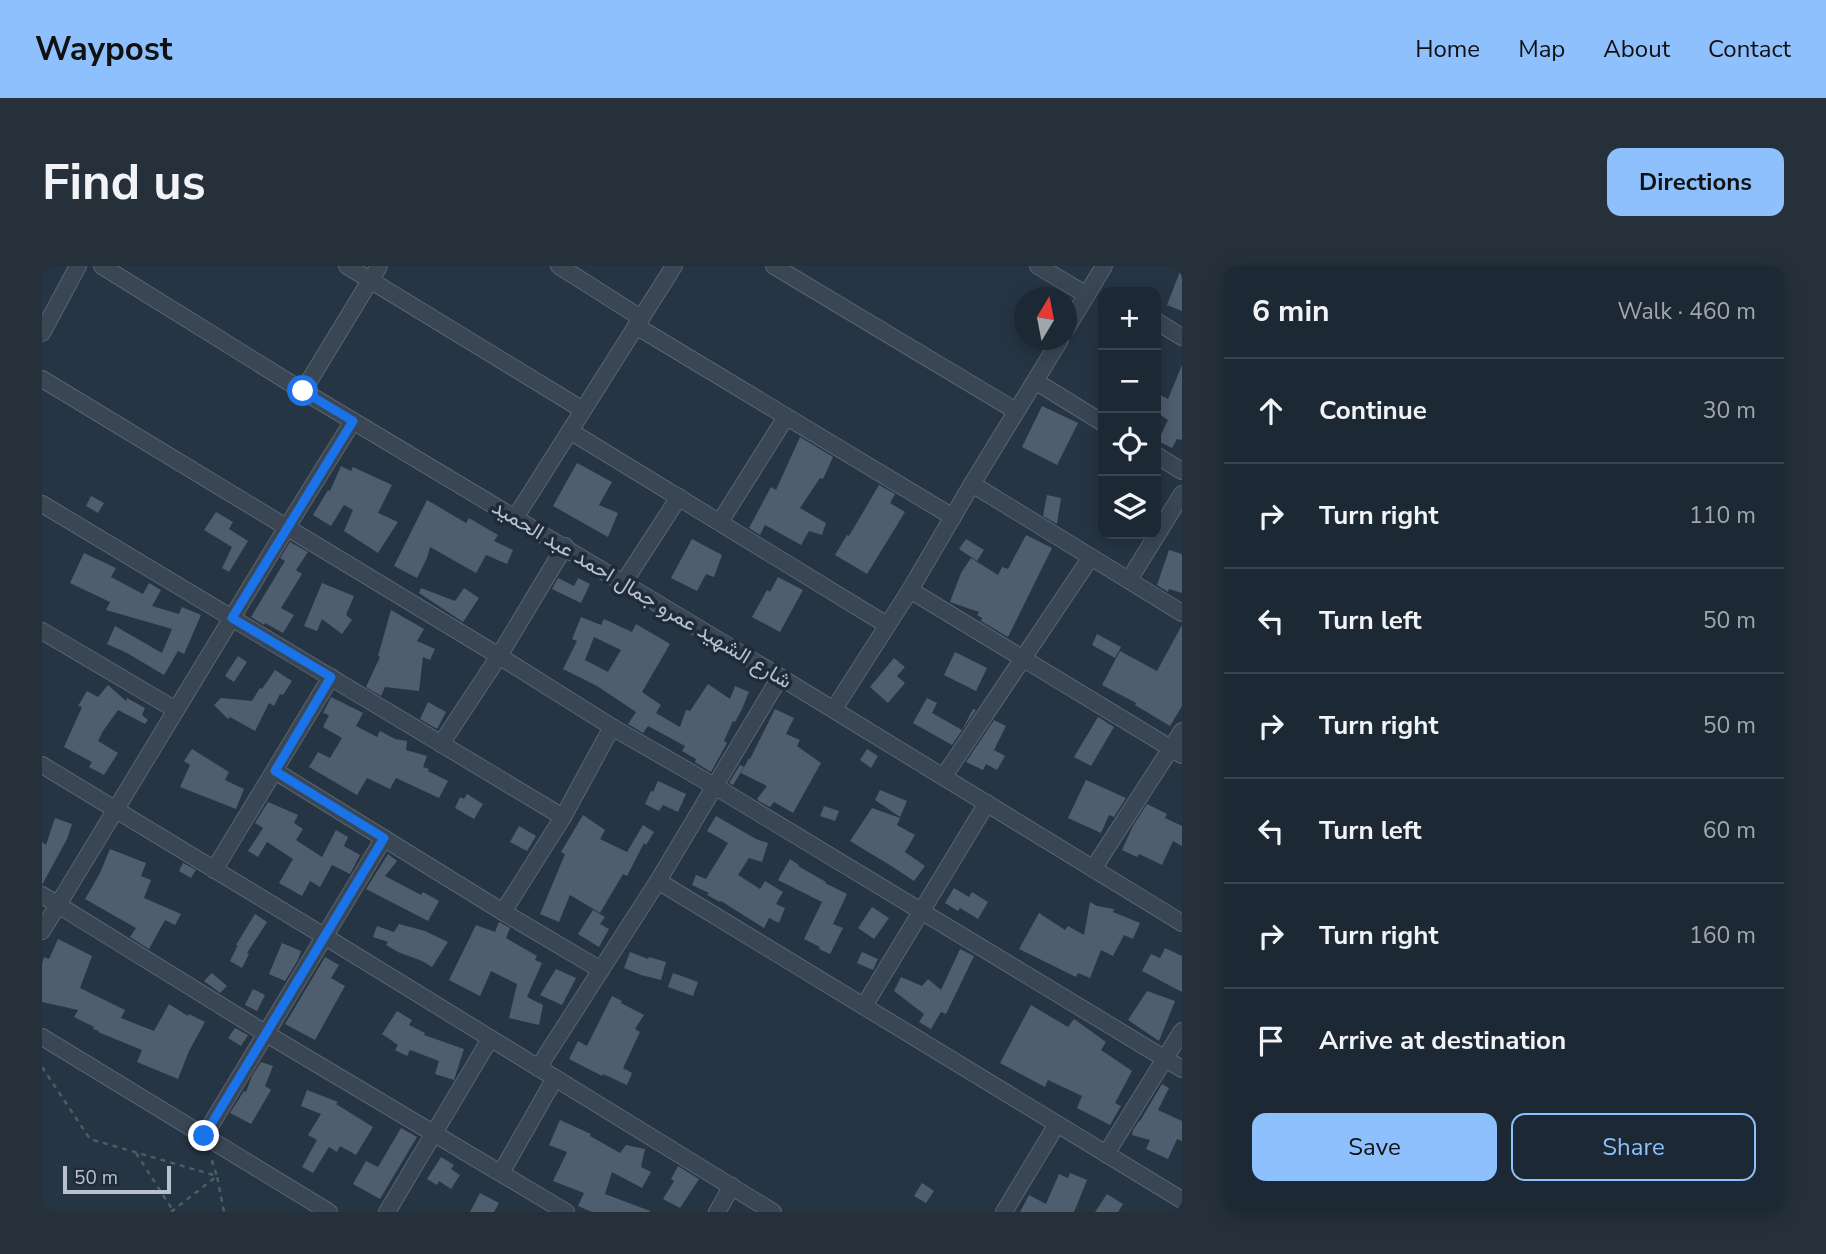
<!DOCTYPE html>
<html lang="en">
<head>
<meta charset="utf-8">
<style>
	body { margin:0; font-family:"Nunito Sans",Vazirmatn,sans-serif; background:#25303b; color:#f1f3f6 }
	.controls { position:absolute; right:21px; top:21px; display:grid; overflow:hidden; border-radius:14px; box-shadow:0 4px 18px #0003 }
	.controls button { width:63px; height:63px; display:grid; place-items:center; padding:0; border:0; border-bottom:2px solid #3a444e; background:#1c2833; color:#f1f3f6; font:35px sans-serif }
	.compass { position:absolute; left:972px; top:21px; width:63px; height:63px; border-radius:50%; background:#1c2833; box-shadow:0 4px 18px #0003; rotate:10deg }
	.scale { position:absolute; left:21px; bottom:18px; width:108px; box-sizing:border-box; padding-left:7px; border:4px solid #b8c1cd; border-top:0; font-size:19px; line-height:24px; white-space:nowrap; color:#b8c1cd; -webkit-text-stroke:5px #1f2b39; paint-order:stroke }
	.stop { position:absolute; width:21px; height:21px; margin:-16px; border:5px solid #1a73e8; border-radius:50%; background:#fff }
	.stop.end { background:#1a73e8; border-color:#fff; box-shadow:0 2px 7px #0008 }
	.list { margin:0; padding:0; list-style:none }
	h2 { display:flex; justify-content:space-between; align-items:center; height:91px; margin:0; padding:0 28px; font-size:30px }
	h2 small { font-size:23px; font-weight:400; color:#a0a6ac }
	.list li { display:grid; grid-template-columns:46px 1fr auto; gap:21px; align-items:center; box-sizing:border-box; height:105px; padding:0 28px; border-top:2px solid #3a444e }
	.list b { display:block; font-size:26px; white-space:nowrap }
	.list em { font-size:23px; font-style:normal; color:#a0a6ac }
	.actions { display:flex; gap:14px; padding:21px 28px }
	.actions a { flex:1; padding:16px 0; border:2px solid #8dc0fc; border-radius:14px; text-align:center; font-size:24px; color:#8dc0fc }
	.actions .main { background:#8dc0fc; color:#111 }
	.icon { flex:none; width:38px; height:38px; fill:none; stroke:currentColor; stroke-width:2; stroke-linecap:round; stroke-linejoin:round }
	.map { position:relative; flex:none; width:1140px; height:946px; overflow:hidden; border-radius:14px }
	header { display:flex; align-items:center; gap:42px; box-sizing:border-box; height:98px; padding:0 35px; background:#8dc0fc; color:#111 }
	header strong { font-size:33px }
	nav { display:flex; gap:38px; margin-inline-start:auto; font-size:24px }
	.intro { display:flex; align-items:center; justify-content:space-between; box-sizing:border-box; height:168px; padding:0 42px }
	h1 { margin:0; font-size:49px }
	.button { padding:18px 32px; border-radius:14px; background:#8dc0fc; color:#111; font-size:24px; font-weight:700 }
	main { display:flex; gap:42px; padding:0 42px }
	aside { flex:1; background:#1c2833; border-radius:14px; box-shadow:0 4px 18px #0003 }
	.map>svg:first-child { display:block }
	.building { fill:#4e5e6f; fill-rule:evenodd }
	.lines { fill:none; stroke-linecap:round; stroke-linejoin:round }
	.minor-casing { stroke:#596471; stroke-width:18 }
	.path { stroke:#466061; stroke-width:2.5; stroke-dasharray:5 5; stroke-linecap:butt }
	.minor { stroke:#3a4653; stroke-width:16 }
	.route { stroke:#1a73e8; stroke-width:9 }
	.labels { text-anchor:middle; stroke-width:7; stroke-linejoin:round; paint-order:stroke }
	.street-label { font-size:21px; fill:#b8c1cd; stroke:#1f2b39 }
</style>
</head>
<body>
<header>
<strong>Waypost</strong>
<nav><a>Home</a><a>Map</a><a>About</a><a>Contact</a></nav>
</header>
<div class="intro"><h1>Find us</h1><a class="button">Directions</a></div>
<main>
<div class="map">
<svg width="1140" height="946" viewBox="0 0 1140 946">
	<rect width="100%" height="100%" fill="#263544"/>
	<g class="building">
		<polygon points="1139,3 1140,3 1140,45 1125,39"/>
		<polygon points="1140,99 1140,174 1135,173 1130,182 1116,175 1126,154 1114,146 1114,136 1118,129 1126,133"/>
		<polygon points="1000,140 1036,157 1015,199 980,181"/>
		<polygon points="758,171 791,191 781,213 778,212 758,242 784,257 780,269 767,265 759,279 723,259 718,269 707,262 729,221 734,224"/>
		<polygon points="535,197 570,216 557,239 576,247 566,271 511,240"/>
		<polygon points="299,200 309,205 311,201 350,219 336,247 356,256 336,287 302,265 311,244 302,239 289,260 271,249 286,224 288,225"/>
		<polygon points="837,219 853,228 848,237 863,246 825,308 793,289 805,269 807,270"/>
		<polygon points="1005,229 1019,232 1015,258 1001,250"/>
		<polygon points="49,230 62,237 56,247 44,240"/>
		<polygon points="385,234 424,257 427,252 456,269 452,275 471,284 465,298 444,289 434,307 388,281 385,292 375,312 352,300"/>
		<polygon points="174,246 191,256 187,263 206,275 187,306 180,302 190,281 162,264"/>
		<polygon points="984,269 1010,282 966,371 939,355 940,352 935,349 937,346 908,336 919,307 929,292 956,309 960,301 966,303"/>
		<polygon points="650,273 680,289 672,311 664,308 655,325 629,312"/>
		<polygon points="924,273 942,284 935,295 917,283"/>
		<polygon points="248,276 266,286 254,304 260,308 239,342 252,349 241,367 223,357 222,359 209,351 243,295 238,292"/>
		<polygon points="1127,284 1140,288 1140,327 1127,323 1126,326 1115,319"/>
		<polygon points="42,287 74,302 69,311 101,328 107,317 119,324 110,340 137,348 140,341 159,349 142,388 136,385 122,409 85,387 65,378 73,360 120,387 130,363 64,344 68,336 28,317"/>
		<polygon points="736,311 761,324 738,366 710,351 725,324 728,326"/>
		<polygon points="516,312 532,320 536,312 548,318 539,337 510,323"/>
		<polygon points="280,317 312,330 304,349 310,354 300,368 280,353 275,365 262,360"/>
		<polygon points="379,322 413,335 422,322 437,332 421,356 377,327"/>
		<polygon points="349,344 382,363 375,375 393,383 388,394 381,391 377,425 343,421 339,430 324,421 338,391 336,390"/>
		<path d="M539,351L559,359L562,353L590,366L594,358L628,378L600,426L619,439L614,447L638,461L644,444L648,445L666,418L688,433L693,420L707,426L700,443L693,456L691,455L682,475L685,477L669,506L653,496L654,493L640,485L643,480L606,460L601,467L586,458L594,446L555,420L521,403L535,375L530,373ZM552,371L579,384L566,406L543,394Z"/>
		<polygon points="1140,359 1140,440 1128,460 1093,439 1094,437 1060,419 1078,385 1115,405"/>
		<polygon points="1055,368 1079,381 1073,392 1050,379"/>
		<polygon points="913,386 945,402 934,425 902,409"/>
		<polygon points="196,390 205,396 192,416 183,410"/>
		<polygon points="852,392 863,401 855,410 863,417 846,437 828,421"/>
		<polygon points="233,404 250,415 241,429 238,428 232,440 227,437 213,465 188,451 186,453 172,439 179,432 210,435 218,422 220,423"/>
		<polygon points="66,419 84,435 85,432 103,442 100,449 106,454 103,458 76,444 61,465 56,475 76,487 62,509 47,501 50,496 22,481 40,441 36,440 45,425 56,431"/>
		<polygon points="289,431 321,447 314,460 335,471 338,465 353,473 365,475 364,484 385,490 381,501 387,503 386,505 406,515 397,532 354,512 348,523 325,512 315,529 267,501 276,486 288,492 300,472 281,461 287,449 281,447"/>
		<polygon points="885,432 895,437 890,447 920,464 931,443 934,444 910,479 871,457"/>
		<polygon points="386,436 404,446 395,463 378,453"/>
		<polygon points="733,443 752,452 744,468 758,474 755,480 779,497 751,547 732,536 728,541 717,535 715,533 725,520 699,507 707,492 708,493"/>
		<polygon points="1056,451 1072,461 1049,500 1032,491"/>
		<polygon points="952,454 964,460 952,484 963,490 955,504 944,498 941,504 924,496"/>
		<polygon points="150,483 187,506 183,514 202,523 194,543 138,521 148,499 142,495"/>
		<polygon points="825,483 836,490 829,502 818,494"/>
		<polygon points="698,499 702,501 691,519 687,517"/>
		<polygon points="1044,514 1084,532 1072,551 1067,549 1059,567 1026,552"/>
		<polygon points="616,515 644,528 636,546 621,539 617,545 603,538 609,525 611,526"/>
		<polygon points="838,524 865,535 858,551 833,534"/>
		<polygon points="425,528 441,538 432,553 413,542 418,531 422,533"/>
		<polygon points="226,536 256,549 252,557 261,563 254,574 280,591 294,564 306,571 302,580 318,589 308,608 290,599 278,621 268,615 260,630 237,617 251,593 225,576 216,591 206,585 221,562 213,557"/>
		<polygon points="1105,538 1125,548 1123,552 1140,560 1140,580 1131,575 1120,599 1097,588 1095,591 1080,584 1091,560"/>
		<polygon points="782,540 797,545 793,555 778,550"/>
		<polygon points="830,542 858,552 855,559 873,569 863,586 883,600 872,615 851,601 808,575"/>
		<polygon points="541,549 563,564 558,573 585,586 601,559 612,566 604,579 602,577 585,610 581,608 558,647 528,629 517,656 498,648 523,588 519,586"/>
		<polygon points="674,550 714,573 726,577 720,596 707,592 696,609 718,623 723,615 741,626 734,638 743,642 737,657 727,652 722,662 679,635 678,636 665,629 667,627 650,619 654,609 664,613 686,577 665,565"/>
		<polygon points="13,552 30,558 25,573 0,619 0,576 4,579"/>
		<polygon points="477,560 494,570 485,585 468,576"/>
		<polygon points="68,583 104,597 99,610 109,614 102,632 139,648 133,659 123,654 107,683 88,671 94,662 43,633 58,607"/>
		<polygon points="346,588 355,595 343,610 379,629 381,626 397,635 386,655 324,623"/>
		<polygon points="748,593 757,599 756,600 784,616 783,617 805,628 791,658 801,662 788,688 777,683 778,681 762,673 780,636 736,614"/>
		<polygon points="141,597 154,604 149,612 137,605"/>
		<polygon points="912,622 927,631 930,626 946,636 936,653 918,642 916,645 903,637"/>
		<polygon points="1048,636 1055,640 1072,643 1071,646 1098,657 1091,673 1082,669 1071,690 1059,684 1048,712 1036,707 1034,711 977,683 997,647 1023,664 1026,660 1042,669"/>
		<polygon points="830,641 847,652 832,673 816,662"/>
		<polygon points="551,644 563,651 558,658 567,663 557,681 536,668"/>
		<polygon points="213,648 225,656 205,687 207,688 200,702 188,695 196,679 194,679"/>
		<polygon points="457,656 468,662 464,672 495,690 493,694 500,697 485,731 501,739 497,759 467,752 475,718 449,705 438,730 407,714 434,659 453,666"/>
		<polygon points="357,658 383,665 406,676 390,701 380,695 356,686 344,679 346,676 331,671 335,660 352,666"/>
		<polygon points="16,673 50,690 38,722 83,744 79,752 112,765 127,738 146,750 147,748 163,756 147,785 136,813 95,796 100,784 56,766 57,765 51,763 52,761 32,751 36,744 0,736 0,698 2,691 7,693"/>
		<polygon points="240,677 259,685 256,694 243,715 227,708"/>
		<polygon points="1123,682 1140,690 1140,726 1100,705 1109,688 1118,692"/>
		<polygon points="918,683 932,690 904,748 899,746 889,763 877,756 882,748 852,725 859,711 880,720 886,713 899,724"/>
		<polygon points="588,686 606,693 607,691 624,696 619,714 599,709 582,702"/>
		<polygon points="820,686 836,693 831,704 815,697"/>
		<polygon points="283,691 297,699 289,712 303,720 273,774 243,758"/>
		<polygon points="514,703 534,712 520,739 498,729"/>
		<polygon points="170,707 185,720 178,727 162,715"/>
		<polygon points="631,707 656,716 651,730 626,721"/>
		<polygon points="211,723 223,729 215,745 203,739"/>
		<polygon points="1105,725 1133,735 1117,775 1086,754"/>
		<polygon points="570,730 580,735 579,737 602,749 593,763 598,766 581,802 590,807 585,819 561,808 560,810 527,793 536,775 545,780"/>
		<polygon points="989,739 1026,761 1032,753 1064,776 1059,784 1090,805 1073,837 1079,840 1068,859 1035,842 1040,830 1006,814 1003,821 958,797"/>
		<polygon points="355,745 370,754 367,759 383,767 382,769 422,783 412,814 393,808 397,795 368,784 365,790 353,784 356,779 340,768"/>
		<polygon points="193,762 206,769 199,780 186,772"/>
		<polygon points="219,796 231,800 223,820 229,824 209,858 188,847 202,825 204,826 210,810"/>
		<polygon points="1120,818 1127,822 1116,844 1140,855 1140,875 1135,873 1126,893 1104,883 1108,874 1090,869 1091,864 1097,855 1098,855"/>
		<polygon points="265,824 296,836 294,838 331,861 314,889 298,880 295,886 287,881 271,907 260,901 275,874 266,869 279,848 259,840"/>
		<polygon points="518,854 549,868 548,870 578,887 584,879 603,883 599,901 609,906 600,922 570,906 563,928 608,945 608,946 550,946 536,940 542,927 511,915 525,886 507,879"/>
		<polygon points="359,862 375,871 338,933 311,918 324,895 336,901"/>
		<polygon points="399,891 412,899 409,903 418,909 409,923 397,915 395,919 385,913"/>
		<polygon points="636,900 657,913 638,942 621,933 632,915 629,913"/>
		<polygon points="1028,907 1045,914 1032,946 978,946 987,929 1004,938 1017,908 1026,912"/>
		<polygon points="880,917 892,925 884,937 872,930"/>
		<polygon points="438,927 457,937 452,946 428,946"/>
		<polygon points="1065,928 1081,938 1076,946 1053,946"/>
	</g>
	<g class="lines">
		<g class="minor-casing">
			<g id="minor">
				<polyline points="60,0 261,125 738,411 1140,657"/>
				<polyline points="305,0 541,144"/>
				<polyline points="517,0 599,52"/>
				<polyline points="732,0 974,145"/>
				<polyline points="996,0 1045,29"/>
				<polyline points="1114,55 1140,71"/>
				<polyline points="594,60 911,251"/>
				<polyline points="1024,63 1062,0"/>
				<polyline points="0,67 36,0"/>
				<polyline points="0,113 457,390 570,461 674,521 1140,803"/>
				<polyline points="993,115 1061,157"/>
				<polyline points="261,125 337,0"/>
				<polyline points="528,165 845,359"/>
				<polyline points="1114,189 1140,205"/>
				<polyline points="930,218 1140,347"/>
				<polyline points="0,238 521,551"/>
				<polyline points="473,252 632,0"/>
				<polyline points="678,256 744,151"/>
				<polyline points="1087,314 1140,228"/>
				<polyline points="582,316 637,231"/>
				<polyline points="868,324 1140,489"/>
				<polyline points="0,365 134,444"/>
				<polyline points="792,443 868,324 930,218 1018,74"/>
				<polyline points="399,478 457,390 523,280"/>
				<polyline points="0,499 282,670 731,946"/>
				<polyline points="233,505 461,646 559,704"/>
				<polyline points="902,510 1049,291"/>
				<polyline points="1051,603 1140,465"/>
				<polyline points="172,604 289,411"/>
				<polyline points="616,615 1140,934"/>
				<polyline points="0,629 223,767 524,946"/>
				<polyline points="461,646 521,551 570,461"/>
				<polyline points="0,665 245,261 311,155"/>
				<polyline points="822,740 945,537"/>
				<polyline points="0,771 287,946"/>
				<polyline points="496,802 616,615 738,411"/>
				<polyline points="162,870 342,572"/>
				<polyline points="1064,888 1140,765"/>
				<polyline points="459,907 513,812"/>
				<polyline points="345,946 448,773"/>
				<polyline points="675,946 690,920"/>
				<polyline points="962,946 1015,858"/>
			</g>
		</g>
		<g class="path">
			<polyline points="0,801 48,873 175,910 182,946"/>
			<polyline points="94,887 130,943"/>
			<polyline points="129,946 175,910 169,892"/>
		</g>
		<use href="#minor" class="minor"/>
	</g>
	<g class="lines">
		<polyline class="route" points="162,870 342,572 233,505 289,411 190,352 311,155 261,125"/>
	</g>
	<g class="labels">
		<g class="street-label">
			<text transform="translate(600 328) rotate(31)" y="7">شارع الشهيد عمرو جمال احمد عبد الحميد</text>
		</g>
	</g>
</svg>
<div class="controls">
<button>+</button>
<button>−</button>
<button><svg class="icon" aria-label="locate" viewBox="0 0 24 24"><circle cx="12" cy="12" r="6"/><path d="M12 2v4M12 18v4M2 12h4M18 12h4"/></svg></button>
<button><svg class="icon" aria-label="layers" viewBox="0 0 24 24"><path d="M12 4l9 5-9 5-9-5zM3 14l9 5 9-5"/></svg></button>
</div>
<svg class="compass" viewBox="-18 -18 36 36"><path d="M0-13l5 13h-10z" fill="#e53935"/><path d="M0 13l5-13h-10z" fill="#a0a6ac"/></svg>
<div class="scale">50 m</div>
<div class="stop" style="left:261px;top:125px"></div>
<div class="stop end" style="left:162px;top:870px"></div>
</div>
<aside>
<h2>6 min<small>Walk · 460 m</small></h2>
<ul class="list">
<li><svg class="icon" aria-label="ahead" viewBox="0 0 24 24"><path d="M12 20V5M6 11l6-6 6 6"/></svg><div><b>Continue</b></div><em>30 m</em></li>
<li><svg class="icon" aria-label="right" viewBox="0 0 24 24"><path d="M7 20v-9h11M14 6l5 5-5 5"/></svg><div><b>Turn right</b></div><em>110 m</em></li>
<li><svg class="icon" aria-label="left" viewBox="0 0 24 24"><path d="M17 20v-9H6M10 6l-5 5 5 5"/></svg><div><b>Turn left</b></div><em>50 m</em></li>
<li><svg class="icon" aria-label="right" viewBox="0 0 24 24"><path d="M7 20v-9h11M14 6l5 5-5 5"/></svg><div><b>Turn right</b></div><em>50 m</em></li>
<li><svg class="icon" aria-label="left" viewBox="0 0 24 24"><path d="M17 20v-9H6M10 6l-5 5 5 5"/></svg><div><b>Turn left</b></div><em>60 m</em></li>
<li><svg class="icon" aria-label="right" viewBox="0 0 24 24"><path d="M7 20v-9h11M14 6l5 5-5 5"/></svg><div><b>Turn right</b></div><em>160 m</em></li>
<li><svg class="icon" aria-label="arrive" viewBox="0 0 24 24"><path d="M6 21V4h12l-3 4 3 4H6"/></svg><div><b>Arrive at destination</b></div></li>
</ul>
<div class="actions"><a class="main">Save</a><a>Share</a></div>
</aside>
</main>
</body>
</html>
